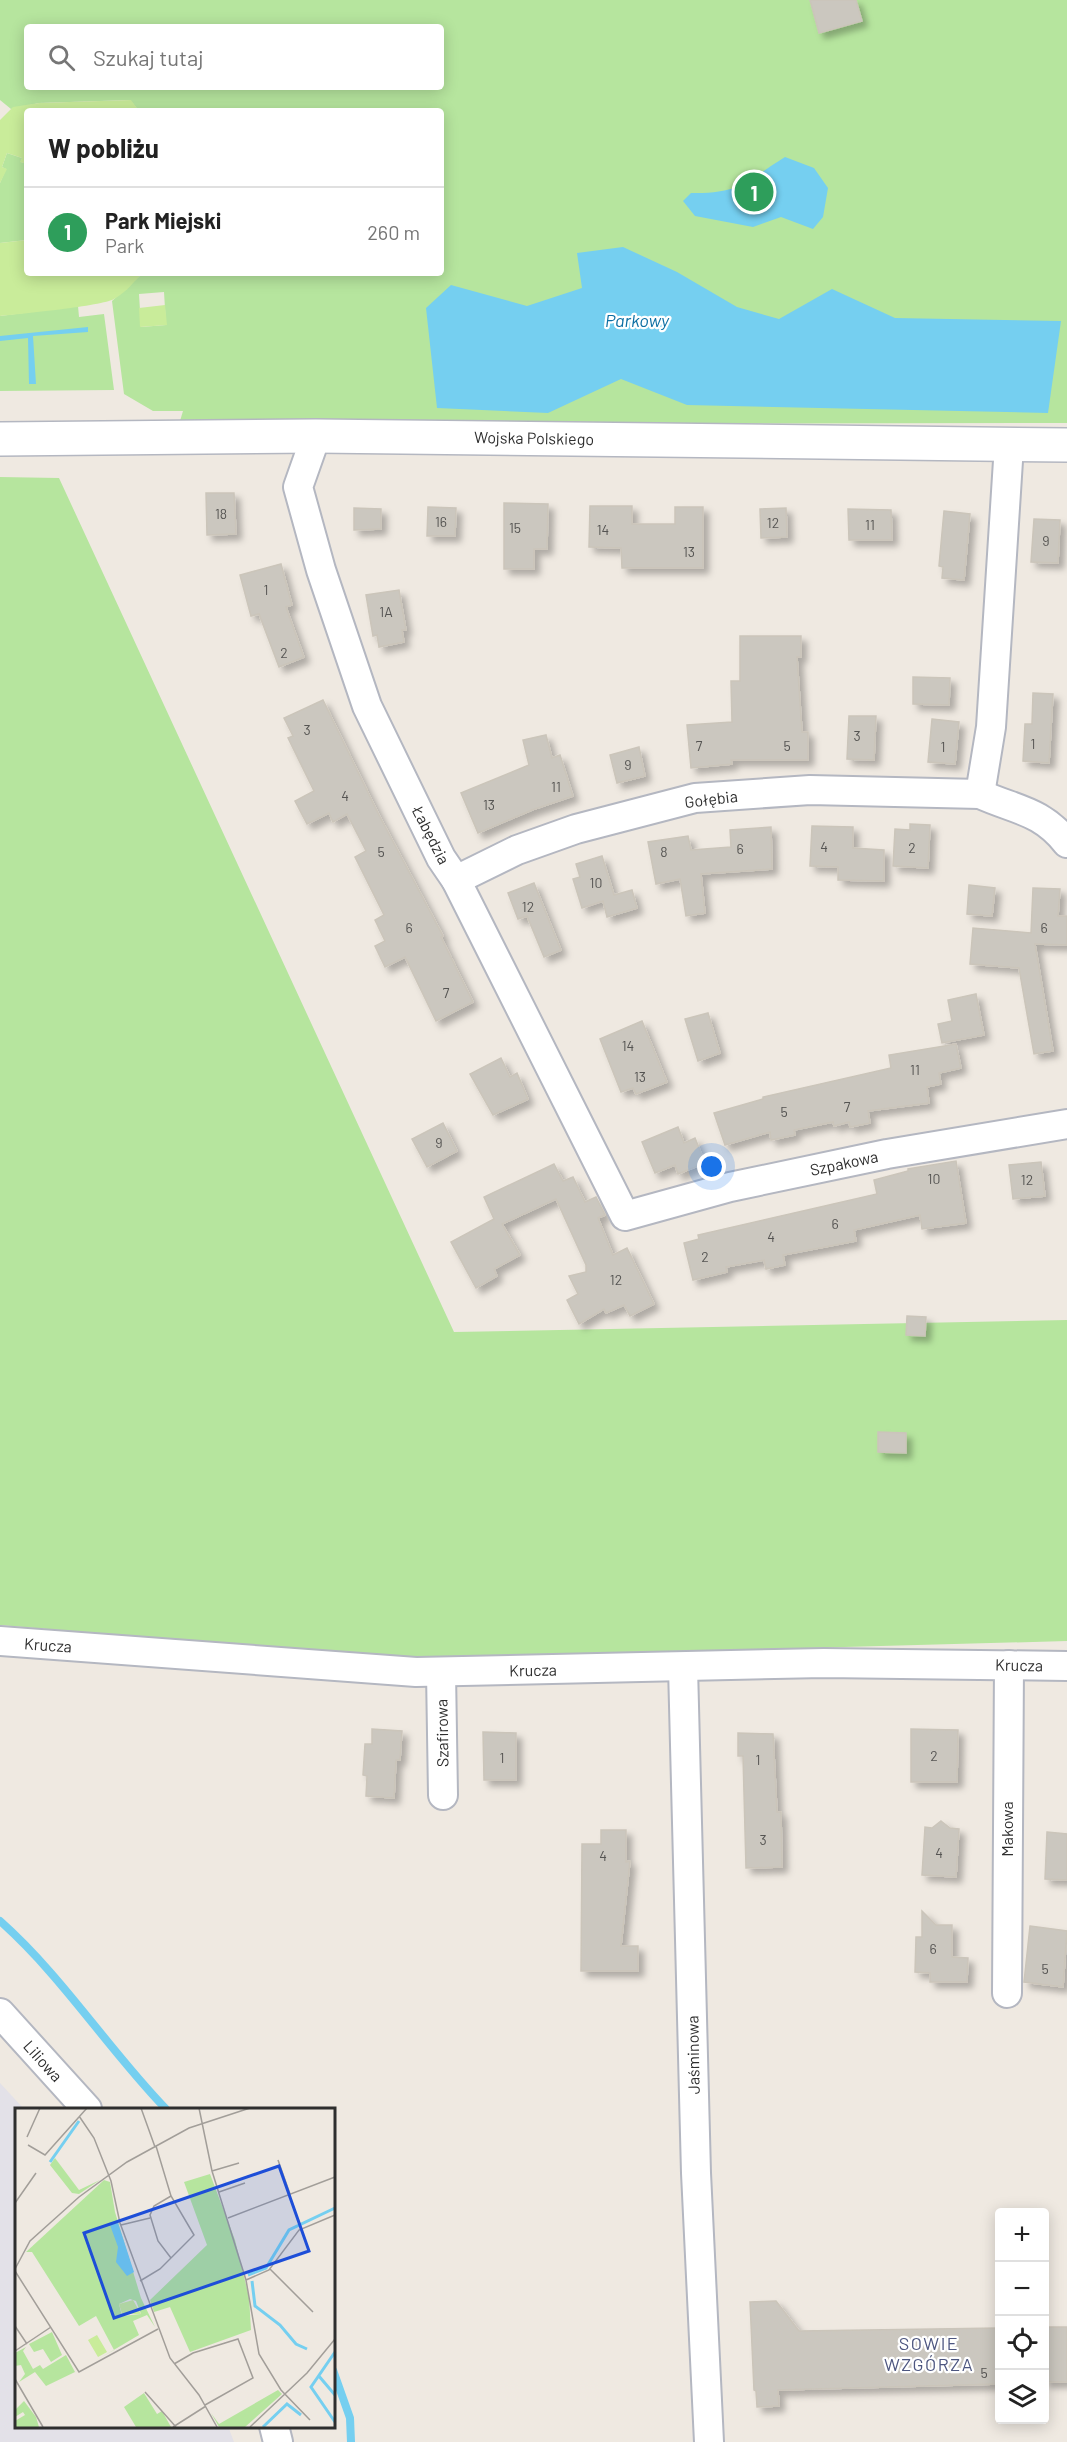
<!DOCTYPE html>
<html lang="pl">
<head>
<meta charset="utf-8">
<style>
	body { margin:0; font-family:Barlow,sans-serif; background:#f6f6f6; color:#222 }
	.controls { position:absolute; right:18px; bottom:18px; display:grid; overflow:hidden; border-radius:6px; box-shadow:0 3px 15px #0003 }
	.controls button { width:54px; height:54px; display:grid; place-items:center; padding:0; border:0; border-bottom:2px solid #e0e0e0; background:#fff; color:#222; font:30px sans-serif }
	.you { position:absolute; left:712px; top:1167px; width:21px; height:21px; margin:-15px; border:4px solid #fff; border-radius:50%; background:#1a73e8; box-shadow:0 0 0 9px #1a73e833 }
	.badge { display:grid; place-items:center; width:39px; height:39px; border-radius:50%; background:#2563eb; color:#fff; font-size:20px; font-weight:700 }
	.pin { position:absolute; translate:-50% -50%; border:3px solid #fff; box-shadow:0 2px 6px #0006 }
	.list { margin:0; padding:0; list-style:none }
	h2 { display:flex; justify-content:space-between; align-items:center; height:78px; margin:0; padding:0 24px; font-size:26px }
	h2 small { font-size:20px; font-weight:400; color:#767676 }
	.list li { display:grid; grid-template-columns:39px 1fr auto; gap:18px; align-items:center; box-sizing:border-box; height:90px; padding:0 24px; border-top:2px solid #e0e0e0 }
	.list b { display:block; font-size:22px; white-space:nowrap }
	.list p { margin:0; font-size:20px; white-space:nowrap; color:#767676 }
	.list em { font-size:20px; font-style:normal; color:#767676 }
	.icon { flex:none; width:33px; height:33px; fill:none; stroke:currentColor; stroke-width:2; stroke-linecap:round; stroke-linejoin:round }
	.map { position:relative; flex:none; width:1067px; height:2442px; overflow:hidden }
	.search { position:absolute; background:#fff; box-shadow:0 3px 15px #0003; left:24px; top:24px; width:420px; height:66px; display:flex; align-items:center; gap:15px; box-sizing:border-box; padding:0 21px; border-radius:6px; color:#767676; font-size:22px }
	.panel { position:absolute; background:#fff; box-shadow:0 3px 15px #0003; left:24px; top:108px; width:420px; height:168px; border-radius:6px }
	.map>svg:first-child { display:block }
	.industrial { fill:#e3e1e8 }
	.green { fill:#b6e59e; fill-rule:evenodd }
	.pitch { fill:#c9ec9a }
	.water { fill:#75cff0 }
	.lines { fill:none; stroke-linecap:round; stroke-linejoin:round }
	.stream { stroke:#75cff0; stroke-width:8 }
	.building { fill:#cbc7bf; stroke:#cbc5ba; stroke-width:1.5; filter:url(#shadow) }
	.minor-casing { stroke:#b4b7c1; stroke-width:32 }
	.tertiary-casing { stroke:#b4b7c1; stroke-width:36 }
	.minor { stroke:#fff; stroke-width:28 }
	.tertiary { stroke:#fff; stroke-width:33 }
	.labels { text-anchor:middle; stroke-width:4.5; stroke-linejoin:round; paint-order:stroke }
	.number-label { font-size:14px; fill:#555452 }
	.street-label { font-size:16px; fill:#2e2e2e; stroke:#fff }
	.water-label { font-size:18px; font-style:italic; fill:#0d6fa3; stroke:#fff }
	.neighbourhood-label { font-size:18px; letter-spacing:1.5px; fill:#4d5680; stroke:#fff }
	.inset-river { fill:none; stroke:#75cff0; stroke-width:3 }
	.inset-road { fill:none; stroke:#a29e99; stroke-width:1.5 }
	.view { fill:#1d4ed8; fill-opacity:0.15; stroke:#1d4ed8; stroke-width:3 }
	.inset-edge { fill:none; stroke:#2e2e2e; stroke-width:3 }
</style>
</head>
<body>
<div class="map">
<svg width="1067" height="2442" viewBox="0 0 1067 2442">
	<defs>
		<filter id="shadow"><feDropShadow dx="5.5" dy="5.5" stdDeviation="3" flood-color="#0004"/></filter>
	</defs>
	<rect width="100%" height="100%" fill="#efe9e1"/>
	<polygon class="industrial" points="0,2083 24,2109 16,2109 16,2426 228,2426 234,2442 0,2442"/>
	<g class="green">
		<path d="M0,0H1067V423L443,424L180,421L183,411H153L124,394L112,301L143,273H441V111H139L130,100L39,103L11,109L0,100ZM27,27H441V87H27ZM164,292L166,325L141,327L139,294Z"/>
		<polygon points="7,153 22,158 21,162 27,164 27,240 0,243 0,183 6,169 2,167"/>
		<polygon points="78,306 79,317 104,314 114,390 0,391 0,316"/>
		<polygon points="0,477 59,478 454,1332 1067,1320 1067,1641 407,1659 0,1625"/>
	</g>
	<g class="pitch">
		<polygon points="131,100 139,111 27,111 27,164 20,162 22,158 7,153 2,167 7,169 0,183 0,120 13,107 39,103"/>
		<path d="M27,240V273H143C133,282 128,291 114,299C102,306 20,314 0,316V243Z"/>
		<polygon points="165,305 167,325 140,327 139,308"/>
	</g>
	<g class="water">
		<path d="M785,157L814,168L828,188L823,217L813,229L781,217L753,227L695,216L683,201L691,193C741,194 746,181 785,157Z"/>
		<polygon points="623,247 677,272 737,307 779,319 832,289 895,318 1061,321 1048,413 687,405 621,379 548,413 437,408 426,308 451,285 527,306 582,288 577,253"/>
		<polygon points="88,327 88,332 33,336 36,384 29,384 28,338 0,341 0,336"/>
	</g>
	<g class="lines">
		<g class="stream">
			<path d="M0,1921C63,1977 108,2049 166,2109"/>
			<polyline points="333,2370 350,2418 351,2442"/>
		</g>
	</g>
	<g class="building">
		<polygon points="810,0 856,0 862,21 819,33"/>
		<polygon points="206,493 234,493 236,534 207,535"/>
		<polygon points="504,503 548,504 547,549 534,549 534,569 504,569"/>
		<polygon points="590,506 632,506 632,524 675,524 675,507 703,507 703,568 622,568 621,548 589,547"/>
		<polygon points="428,507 456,508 455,536 427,536"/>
		<polygon points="354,508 381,509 381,529 354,530"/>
		<polygon points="786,508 787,537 761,538 760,509"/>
		<polygon points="848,509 891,510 892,540 849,540"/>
		<polygon points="944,511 970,514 964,580 942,578 943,567 939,566"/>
		<polygon points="1034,519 1060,520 1058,563 1031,562"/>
		<polygon points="281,564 292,605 286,607 304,657 279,667 259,614 251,616 240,575"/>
		<polygon points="399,590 406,630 402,630 404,642 379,647 377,635 373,636 366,595"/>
		<polygon points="740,636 801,636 801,657 797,657 802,732 808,732 808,760 731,760 732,764 691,768 687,725 732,722 731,681 740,681"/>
		<polygon points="913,677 950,678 949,705 913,704"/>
		<polygon points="1033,693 1053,694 1049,763 1023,761 1025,724 1032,724"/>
		<polygon points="323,700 379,815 443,936 441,937 473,1002 436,1021 405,957 385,967 375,946 385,941 375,920 384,915 355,857 366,851 347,814 333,822 329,813 307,824 295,801 314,791 288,738 293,736 284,718"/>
		<polygon points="849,716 876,716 874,760 847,759"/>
		<polygon points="932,719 959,722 955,764 928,762"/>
		<polygon points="546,735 552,758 560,755 573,796 532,810 478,833 461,793 529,765 523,740"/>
		<polygon points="639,747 645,776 617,783 610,755"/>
		<polygon points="910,824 930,825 928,868 893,866 895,829 910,830"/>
		<polygon points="812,826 853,827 853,848 884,850 884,881 838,880 838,867 810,866"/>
		<polygon points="771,827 772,869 701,874 705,913 686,916 680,879 656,884 648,842 688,836 691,850 731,847 730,830"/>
		<polygon points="602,856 614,895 632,890 637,908 607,917 603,901 582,908 573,879 580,877 576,864"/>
		<polygon points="534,883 561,950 544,957 527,916 518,919 508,893"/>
		<polygon points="969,885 995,888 992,916 967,914"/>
		<polygon points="1033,888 1060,889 1058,916 1067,916 1067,945 1035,944 1053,1051 1034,1054 1019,968 970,964 973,928 1031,933"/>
		<polygon points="976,994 984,1035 942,1043 938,1024 952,1021 948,1000"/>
		<polygon points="708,1013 720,1053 698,1061 685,1019"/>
		<polygon points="642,1021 667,1082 636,1094 633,1088 621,1092 600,1039"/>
		<polygon points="956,1044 961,1068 939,1073 941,1084 927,1087 929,1103 868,1111 870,1123 850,1127 849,1122 834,1126 833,1122 794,1130 795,1135 771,1140 770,1132 725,1145 714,1113 763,1099 763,1097 891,1068 889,1055"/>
		<polygon points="501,1058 510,1077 517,1073 528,1099 493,1115 470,1074"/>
		<polygon points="443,1123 457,1151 427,1167 412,1139"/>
		<polygon points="678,1127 684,1143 695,1138 705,1163 678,1174 675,1165 655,1173 642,1142"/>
		<polygon points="956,1161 966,1223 922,1229 920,1215 854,1230 856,1241 783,1255 785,1265 766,1269 764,1260 726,1267 727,1272 693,1280 684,1243 699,1239 698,1235 877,1194 874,1180 908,1171 908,1169"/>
		<polygon points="1041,1162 1045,1196 1013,1199 1009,1165"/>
		<polygon points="554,1164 563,1181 573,1177 585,1202 596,1197 605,1215 598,1218 613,1255 627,1248 654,1304 630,1316 624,1305 606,1313 604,1309 579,1324 567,1300 578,1294 569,1276 586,1272 586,1265 556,1199 502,1224 520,1255 494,1269 497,1276 476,1288 451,1242 494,1219 484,1197"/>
		<polygon points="907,1316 926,1317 925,1336 906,1335"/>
		<polygon points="878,1432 906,1433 906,1453 878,1452"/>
		<polygon points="372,1729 402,1731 400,1760 396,1760 394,1798 366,1796 367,1776 363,1775 365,1744 372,1744"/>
		<polygon points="911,1729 958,1730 957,1782 911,1782"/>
		<polygon points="483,1732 516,1733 516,1780 484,1780"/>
		<polygon points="738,1733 773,1734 777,1812 781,1812 782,1867 746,1868 743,1756 738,1756"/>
		<polygon points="941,1821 950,1828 959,1829 956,1877 922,1875 925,1827 932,1828"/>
		<polygon points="601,1830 626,1830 626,1862 630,1861 621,1946 638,1946 638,1971 581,1971 582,1844 601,1844"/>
		<polygon points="1047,1832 1067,1834 1067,1880 1045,1879"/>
		<polygon points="922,1911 936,1925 952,1925 952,1957 968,1958 967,1982 930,1982 930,1973 915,1972 916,1937 922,1937"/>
		<polygon points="1030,1926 1067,1931 1063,1987 1024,1982"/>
		<polygon points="776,2301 799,2331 999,2328 999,2384 778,2390 779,2406 757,2407 756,2391 754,2390 750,2302"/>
		<rect x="1044" y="2327" width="23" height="55"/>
	</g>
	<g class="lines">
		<g class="minor-casing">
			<g id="minor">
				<polyline points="316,436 298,487 321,570 367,706 441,858 456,880 625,1216 730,1187 887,1154 1067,1124"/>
				<polyline points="980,794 991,727 1009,445"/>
				<path d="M456,880L517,850L576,829L695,798L810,790L980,794C1015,810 1041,810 1067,843"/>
				<polyline points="0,1641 416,1672 824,1663 1067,1666"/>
				<polyline points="683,1667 696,2173 709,2442"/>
				<polyline points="441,1672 443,1795"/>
				<polyline points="1007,1993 1009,1665"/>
				<polyline points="0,2013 87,2109"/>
				<polyline points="274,2426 278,2442"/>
			</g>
		</g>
		<g class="tertiary-casing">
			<polyline id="tertiary" points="0,439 316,436 1067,445"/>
		</g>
		<use href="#minor" class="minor"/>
		<use href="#tertiary" class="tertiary"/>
	</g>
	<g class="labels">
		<g class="number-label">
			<text x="221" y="519">18</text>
			<text x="441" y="527">16</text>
			<text x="773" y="528">12</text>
			<text x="870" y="530">11</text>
			<text x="515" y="533">15</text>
			<text x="603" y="535">14</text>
			<text x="1046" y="546">9</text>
			<text x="689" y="557">13</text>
			<text x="266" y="595">1</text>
			<text x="386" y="617">1A</text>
			<text x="284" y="658">2</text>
			<text x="307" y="735">3</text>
			<text x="857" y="741">3</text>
			<text x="1033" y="749">1</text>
			<text x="699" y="751">7</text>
			<text x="787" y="751">5</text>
			<text x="943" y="752">1</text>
			<text x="628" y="770">9</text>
			<text x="556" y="792">11</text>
			<text x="345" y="801">4</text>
			<text x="489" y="810">13</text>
			<text x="824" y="852">4</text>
			<text x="912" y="853">2</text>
			<text x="740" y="854">6</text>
			<text x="381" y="857">5</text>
			<text x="664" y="857">8</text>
			<text x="596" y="888">10</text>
			<text x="528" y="912">12</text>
			<text x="409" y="933">6</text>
			<text x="1044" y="933">6</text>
			<text x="446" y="998">7</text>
			<text x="628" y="1051">14</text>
			<text x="915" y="1075">11</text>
			<text x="640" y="1082">13</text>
			<text x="847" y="1112">7</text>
			<text x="784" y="1117">5</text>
			<text x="439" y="1148">9</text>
			<text x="934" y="1184">10</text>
			<text x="1027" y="1185">12</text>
			<text x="835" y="1229">6</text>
			<text x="771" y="1242">4</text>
			<text x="705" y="1262">2</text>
			<text x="616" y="1285">12</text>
			<text x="934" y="1761">2</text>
			<text x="502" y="1763">1</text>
			<text x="758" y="1765">1</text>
			<text x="763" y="1845">3</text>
			<text x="939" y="1858">4</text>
			<text x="603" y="1861">4</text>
			<text x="933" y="1954">6</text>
			<text x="1045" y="1974">5</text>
			<text x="984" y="2378">5</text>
		</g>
		<g class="street-label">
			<text transform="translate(534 438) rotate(1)" y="6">Wojska Polskiego</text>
			<text transform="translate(711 799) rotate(-7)" y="6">Gołębia</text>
			<text transform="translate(431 835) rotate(63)" y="6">Łabędzia</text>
			<text transform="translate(844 1163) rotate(-12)" y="6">Szpakowa</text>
			<text transform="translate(48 1645) rotate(4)" y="6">Krucza</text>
			<text transform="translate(1019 1665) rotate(1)" y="6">Krucza</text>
			<text transform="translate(533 1670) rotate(-1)" y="6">Krucza</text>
			<text transform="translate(442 1733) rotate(-91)" y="6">Szafirowa</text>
			<text transform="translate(1007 1829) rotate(-90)" y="6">Makowa</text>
			<text transform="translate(693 2055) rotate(-91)" y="6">Jaśminowa</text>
			<text transform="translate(43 2061) rotate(48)" y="6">Liliowa</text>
		</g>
		<g class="water-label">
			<text x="637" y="327">Parkowy</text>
		</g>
		<g class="neighbourhood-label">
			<text x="929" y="2350">SOWIE<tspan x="929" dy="21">WZGÓRZA</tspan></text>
		</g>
	</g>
	<g transform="translate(15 2108)">
		<rect width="320" height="320" fill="#efe9e1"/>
		<path d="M40,50L64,82L85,72L64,86L57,85L35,57ZM195,66L220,132L234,189L236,222L175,244L155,199L139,204L135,192L192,137L169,74ZM89,72L95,74L100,104L126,190L140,219L132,207L118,213L124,227L80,253L99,242L81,208L64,218L17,144H11ZM115,191L121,193L126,206L107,208L104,196ZM37,224L47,247L36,254L28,241L19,244L14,236ZM11,239L8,243L18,261L25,257L28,261L51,247L60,264L31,278L20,264L4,274L10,266L6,257L0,258V245ZM263,282L267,286L230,319H204L196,305L204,316ZM129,285L142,306L147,303L156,319H121L109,299ZM9,293L21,309L24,319H0V313L10,307L8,304L0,309V302Z" fill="#b6e59e" fill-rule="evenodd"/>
		<path d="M118,192L126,206H107L104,196ZM82,227L92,244L83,249L73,232Z" fill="#c9ec9a"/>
		<path d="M103,115L119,164L112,168L101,154L103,139L95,117Z" fill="#75cff0"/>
		<path class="inset-river" d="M35,54L64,13M233,167L251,160L274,122L320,100M237,173L240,198L265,217L281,236L292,241M320,244L296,279L320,314M303,267L320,287M248,319L272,296L286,307"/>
		<path class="inset-road" d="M126,0L140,39M184,0L197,63L231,172L244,246L266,282L295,312M64,8L79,30L96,73L105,115L155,250L184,287L202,319M12,29L25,0M13,37L30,47L72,0M263,52L275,86M197,63L224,55M204,84L230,75M156,88L139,98L135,107L143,133L156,150M0,95L21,65M213,110L320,69M106,117L135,110M0,161L15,133L64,89L112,54L174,20L235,0M255,161L298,204M0,163L64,264L143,221M231,172L254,162L284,122L320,107M125,173L145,161L179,127L156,88L141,38M0,218L12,236M0,243L36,219M159,256L178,245L223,231L238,270L190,297M0,271L28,319M130,284L161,319M158,319L191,298M235,319L292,265L320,231"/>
		<path class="view" d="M264,58L294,143L99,210L69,125Z"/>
		<rect width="320" height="320" class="inset-edge"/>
	</g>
</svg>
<div class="controls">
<button>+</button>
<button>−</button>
<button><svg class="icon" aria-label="locate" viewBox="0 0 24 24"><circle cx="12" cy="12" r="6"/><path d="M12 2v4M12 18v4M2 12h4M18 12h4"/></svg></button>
<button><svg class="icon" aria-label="layers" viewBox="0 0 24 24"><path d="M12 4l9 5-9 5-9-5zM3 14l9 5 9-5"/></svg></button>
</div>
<div class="you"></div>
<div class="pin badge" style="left:754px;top:192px;background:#2e9e5b">1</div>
<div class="search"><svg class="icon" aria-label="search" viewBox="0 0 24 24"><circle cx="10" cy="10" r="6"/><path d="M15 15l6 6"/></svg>Szukaj tutaj</div>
<section class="panel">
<h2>W pobliżu<small></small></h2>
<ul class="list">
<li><span class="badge" style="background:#2e9e5b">1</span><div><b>Park Miejski</b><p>Park</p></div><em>260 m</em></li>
</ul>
</section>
</div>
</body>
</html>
